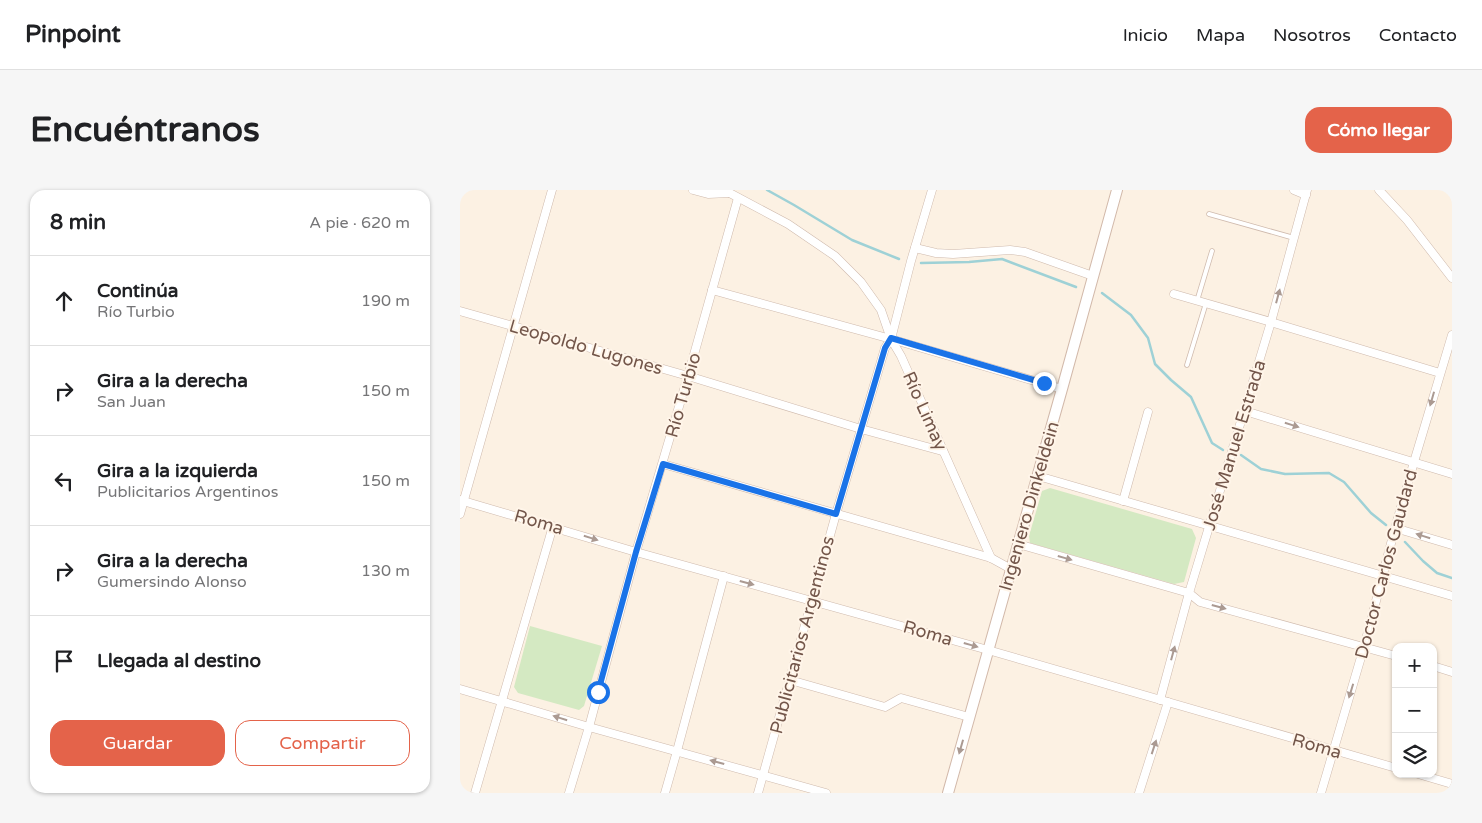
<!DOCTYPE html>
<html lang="es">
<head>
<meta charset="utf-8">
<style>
	body { margin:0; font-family:"Varela Round",sans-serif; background:#f6f6f6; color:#202124 }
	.controls { position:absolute; right:15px; bottom:15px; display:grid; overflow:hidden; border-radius:10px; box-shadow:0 1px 4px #0004 }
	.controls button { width:45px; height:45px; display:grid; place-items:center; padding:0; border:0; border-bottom:1px solid #e0e0e0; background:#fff; color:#202124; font:25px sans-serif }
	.stop { position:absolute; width:15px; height:15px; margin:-11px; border:4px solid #1a73e8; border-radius:50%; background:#fff }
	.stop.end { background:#1a73e8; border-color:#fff; box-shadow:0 1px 5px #0008 }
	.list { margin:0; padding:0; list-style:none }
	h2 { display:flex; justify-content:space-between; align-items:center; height:65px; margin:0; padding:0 20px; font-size:21px }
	h2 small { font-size:16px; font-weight:400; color:#757577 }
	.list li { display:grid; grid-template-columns:32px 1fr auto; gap:15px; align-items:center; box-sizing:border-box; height:90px; padding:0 20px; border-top:1px solid #e0e0e0 }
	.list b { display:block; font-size:19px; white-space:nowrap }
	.list p { margin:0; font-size:16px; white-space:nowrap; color:#757577 }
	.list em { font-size:16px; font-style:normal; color:#757577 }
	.actions { display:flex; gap:10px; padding:15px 20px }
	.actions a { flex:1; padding:11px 0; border:1px solid #e4634a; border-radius:15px; text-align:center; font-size:18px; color:#e4634a }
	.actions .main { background:#e4634a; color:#fff }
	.icon { flex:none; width:28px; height:28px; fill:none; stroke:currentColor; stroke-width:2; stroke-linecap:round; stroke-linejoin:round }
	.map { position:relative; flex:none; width:992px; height:603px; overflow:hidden; border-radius:15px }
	header { display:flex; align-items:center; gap:30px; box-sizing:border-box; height:70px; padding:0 25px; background:#fff; border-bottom:1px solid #e0e0e0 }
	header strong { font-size:24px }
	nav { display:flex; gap:28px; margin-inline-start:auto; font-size:18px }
	.intro { display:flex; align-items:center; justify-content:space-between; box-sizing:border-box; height:120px; padding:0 30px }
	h1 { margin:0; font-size:35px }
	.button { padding:12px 22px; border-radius:15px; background:#e4634a; color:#fff; font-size:18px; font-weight:700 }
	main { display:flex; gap:30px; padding:0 30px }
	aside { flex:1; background:#fff; border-radius:15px; box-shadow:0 1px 4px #0004 }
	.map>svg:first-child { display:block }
	.green { fill:#d4e9c2 }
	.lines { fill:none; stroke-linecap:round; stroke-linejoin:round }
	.stream { stroke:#9ed1d6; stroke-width:2.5 }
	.lane-casing { stroke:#cfbaad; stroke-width:5.5 }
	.street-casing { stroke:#cfbaad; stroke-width:9 }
	.secondary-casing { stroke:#d2b9aa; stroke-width:12 }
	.lane { stroke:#fff; stroke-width:4 }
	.street { stroke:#fff; stroke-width:8 }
	.secondary { stroke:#fff; stroke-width:10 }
	.oneway { fill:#ab9a92 }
	.route { stroke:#1a73e8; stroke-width:6 }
	.labels { text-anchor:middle; stroke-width:4; stroke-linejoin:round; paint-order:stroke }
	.street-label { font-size:18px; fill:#73564a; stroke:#fff5e9 }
</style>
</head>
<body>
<header>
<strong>Pinpoint</strong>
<nav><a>Inicio</a><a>Mapa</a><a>Nosotros</a><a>Contacto</a></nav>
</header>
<div class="intro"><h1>Encuéntranos</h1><a class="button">Cómo llegar</a></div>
<main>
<aside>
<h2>8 min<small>A pie · 620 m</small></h2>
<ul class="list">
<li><svg class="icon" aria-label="ahead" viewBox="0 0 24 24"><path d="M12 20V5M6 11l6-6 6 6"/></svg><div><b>Continúa</b><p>Río Turbio</p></div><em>190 m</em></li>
<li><svg class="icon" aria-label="right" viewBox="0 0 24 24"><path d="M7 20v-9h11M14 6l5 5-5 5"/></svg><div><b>Gira a la derecha</b><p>San Juan</p></div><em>150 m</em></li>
<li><svg class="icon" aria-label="left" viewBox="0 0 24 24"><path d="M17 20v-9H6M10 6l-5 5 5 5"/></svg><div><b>Gira a la izquierda</b><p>Publicitarios Argentinos</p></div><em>150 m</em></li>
<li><svg class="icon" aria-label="right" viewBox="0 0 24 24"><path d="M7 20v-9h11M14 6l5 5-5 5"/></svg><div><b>Gira a la derecha</b><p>Gumersindo Alonso</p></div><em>130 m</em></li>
<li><svg class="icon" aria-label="arrive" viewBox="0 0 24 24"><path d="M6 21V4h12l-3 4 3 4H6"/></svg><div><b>Llegada al destino</b></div></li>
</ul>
<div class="actions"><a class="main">Guardar</a><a>Compartir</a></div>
</aside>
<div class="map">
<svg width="992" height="603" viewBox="0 0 992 603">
	<rect width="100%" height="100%" fill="#fcf1e3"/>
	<g class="green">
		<polygon points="590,298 732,339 736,348 724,392 714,394 570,353 569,346 582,301"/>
		<polygon points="70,436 142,456 124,516 119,520 58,503 54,497"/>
	</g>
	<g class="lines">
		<g class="stream">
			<polyline points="307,0 334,15 392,50 439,69"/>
			<polyline points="461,73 509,72 542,69 616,97"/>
			<polyline points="642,103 671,125 688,148 695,174 711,190 731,207 752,253 763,260"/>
			<polyline points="781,265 801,279 825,284 869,283 884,292 911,323 926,335"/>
			<polyline points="945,352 963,371 977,383 992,388"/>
		</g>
		<g class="lane-casing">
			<g id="lane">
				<polyline points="749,24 834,48"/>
				<polyline points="737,111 752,61"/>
				<polyline points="727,175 746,113"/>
			</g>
		</g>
		<g class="street-casing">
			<g id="street">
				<polyline points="233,0 248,4 269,3"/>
				<polyline points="264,0 328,34 375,66 401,92 421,120 431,149 441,166 531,368"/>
				<polyline points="834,0 846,5"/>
				<polyline points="919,0 947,30 992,88"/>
				<polyline points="455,58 476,63 493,64 550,60 565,62 633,86"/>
				<polyline points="252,100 431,149 602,199"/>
				<polyline points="714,104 811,132 980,183"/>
				<polyline points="0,121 228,186 401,239 482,261"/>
				<polyline points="785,221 992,284"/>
				<polyline points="203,274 531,368 551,379"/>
				<polyline points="578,286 992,406"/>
				<polyline points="0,310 176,362 528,460 936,578"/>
				<polyline points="663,311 688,222"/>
				<polyline points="0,324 92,0"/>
				<polyline points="935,338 992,355"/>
				<polyline points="558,354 729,403 740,412 936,466"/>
				<polyline points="973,476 992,482"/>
				<polyline points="330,490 425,517 441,508 509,527"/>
				<polyline points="0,499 129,537 366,603"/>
				<polyline points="700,510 729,403 811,132 847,0"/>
				<polyline points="958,584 992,594"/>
				<polyline points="15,603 93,336"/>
				<polyline points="109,603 129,537 176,362 228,186 278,8"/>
				<polyline points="205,603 217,561 264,386"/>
				<polyline points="298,603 376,324 425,158 431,149 451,71 472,0"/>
				<polyline points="679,603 708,512"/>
				<polyline points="861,603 904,457 935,338 954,272 992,145"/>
			</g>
		</g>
		<g class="secondary-casing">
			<polyline id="secondary" points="488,603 602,199 657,0"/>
		</g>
		<use href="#lane" class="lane"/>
		<use href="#street" class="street"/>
		<use href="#secondary" class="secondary"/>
	</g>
	<defs><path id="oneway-solid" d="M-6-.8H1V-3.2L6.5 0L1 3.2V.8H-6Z" transform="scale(1.25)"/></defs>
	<g class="oneway">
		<use href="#oneway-solid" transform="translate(818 106) rotate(-75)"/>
		<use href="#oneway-solid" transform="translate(972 209) rotate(106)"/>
		<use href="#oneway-solid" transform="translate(832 235) rotate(17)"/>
		<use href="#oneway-solid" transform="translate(963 346) rotate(-163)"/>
		<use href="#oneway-solid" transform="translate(131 348) rotate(17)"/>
		<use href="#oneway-solid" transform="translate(605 368) rotate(16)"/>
		<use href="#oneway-solid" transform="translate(287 393) rotate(15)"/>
		<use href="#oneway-solid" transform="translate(759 417) rotate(15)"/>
		<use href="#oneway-solid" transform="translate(511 455) rotate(16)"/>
		<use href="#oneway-solid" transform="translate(713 463) rotate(-75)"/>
		<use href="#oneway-solid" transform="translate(891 501) rotate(107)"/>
		<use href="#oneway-solid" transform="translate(100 528) rotate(-163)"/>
		<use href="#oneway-solid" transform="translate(501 557) rotate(106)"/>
		<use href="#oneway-solid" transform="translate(694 557) rotate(-72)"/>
		<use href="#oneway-solid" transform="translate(257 572) rotate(-165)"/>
	</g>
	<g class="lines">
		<polyline class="route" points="138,502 176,362 203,274 376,324 425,158 431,148 584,193"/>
	</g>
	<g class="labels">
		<g class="street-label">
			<text transform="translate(126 157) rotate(16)" y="6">Leopoldo Lugones</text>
			<text transform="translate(223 205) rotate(-74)" y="6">Río Turbio</text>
			<text transform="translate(465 221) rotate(66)" y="6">Río Limay</text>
			<text transform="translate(774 255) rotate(-73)" y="6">José Manuel Estrada</text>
			<text transform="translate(569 316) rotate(-74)" y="6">Ingeniero Dinkeldein</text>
			<text transform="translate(79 332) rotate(16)" y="6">Roma</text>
			<text transform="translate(926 374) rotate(-75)" y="6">Doctor Carlos Gaudard</text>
			<text transform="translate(468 443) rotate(16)" y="6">Roma</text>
			<text transform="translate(342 445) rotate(-75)" y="6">Publicitarios Argentinos</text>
			<text transform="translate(857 556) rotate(16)" y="6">Roma</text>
		</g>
	</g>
</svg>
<div class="controls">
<button>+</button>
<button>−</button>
<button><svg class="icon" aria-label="layers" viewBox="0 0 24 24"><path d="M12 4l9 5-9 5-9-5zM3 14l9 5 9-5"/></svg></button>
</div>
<div class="stop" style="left:138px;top:502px"></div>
<div class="stop end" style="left:584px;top:193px"></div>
</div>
</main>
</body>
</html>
